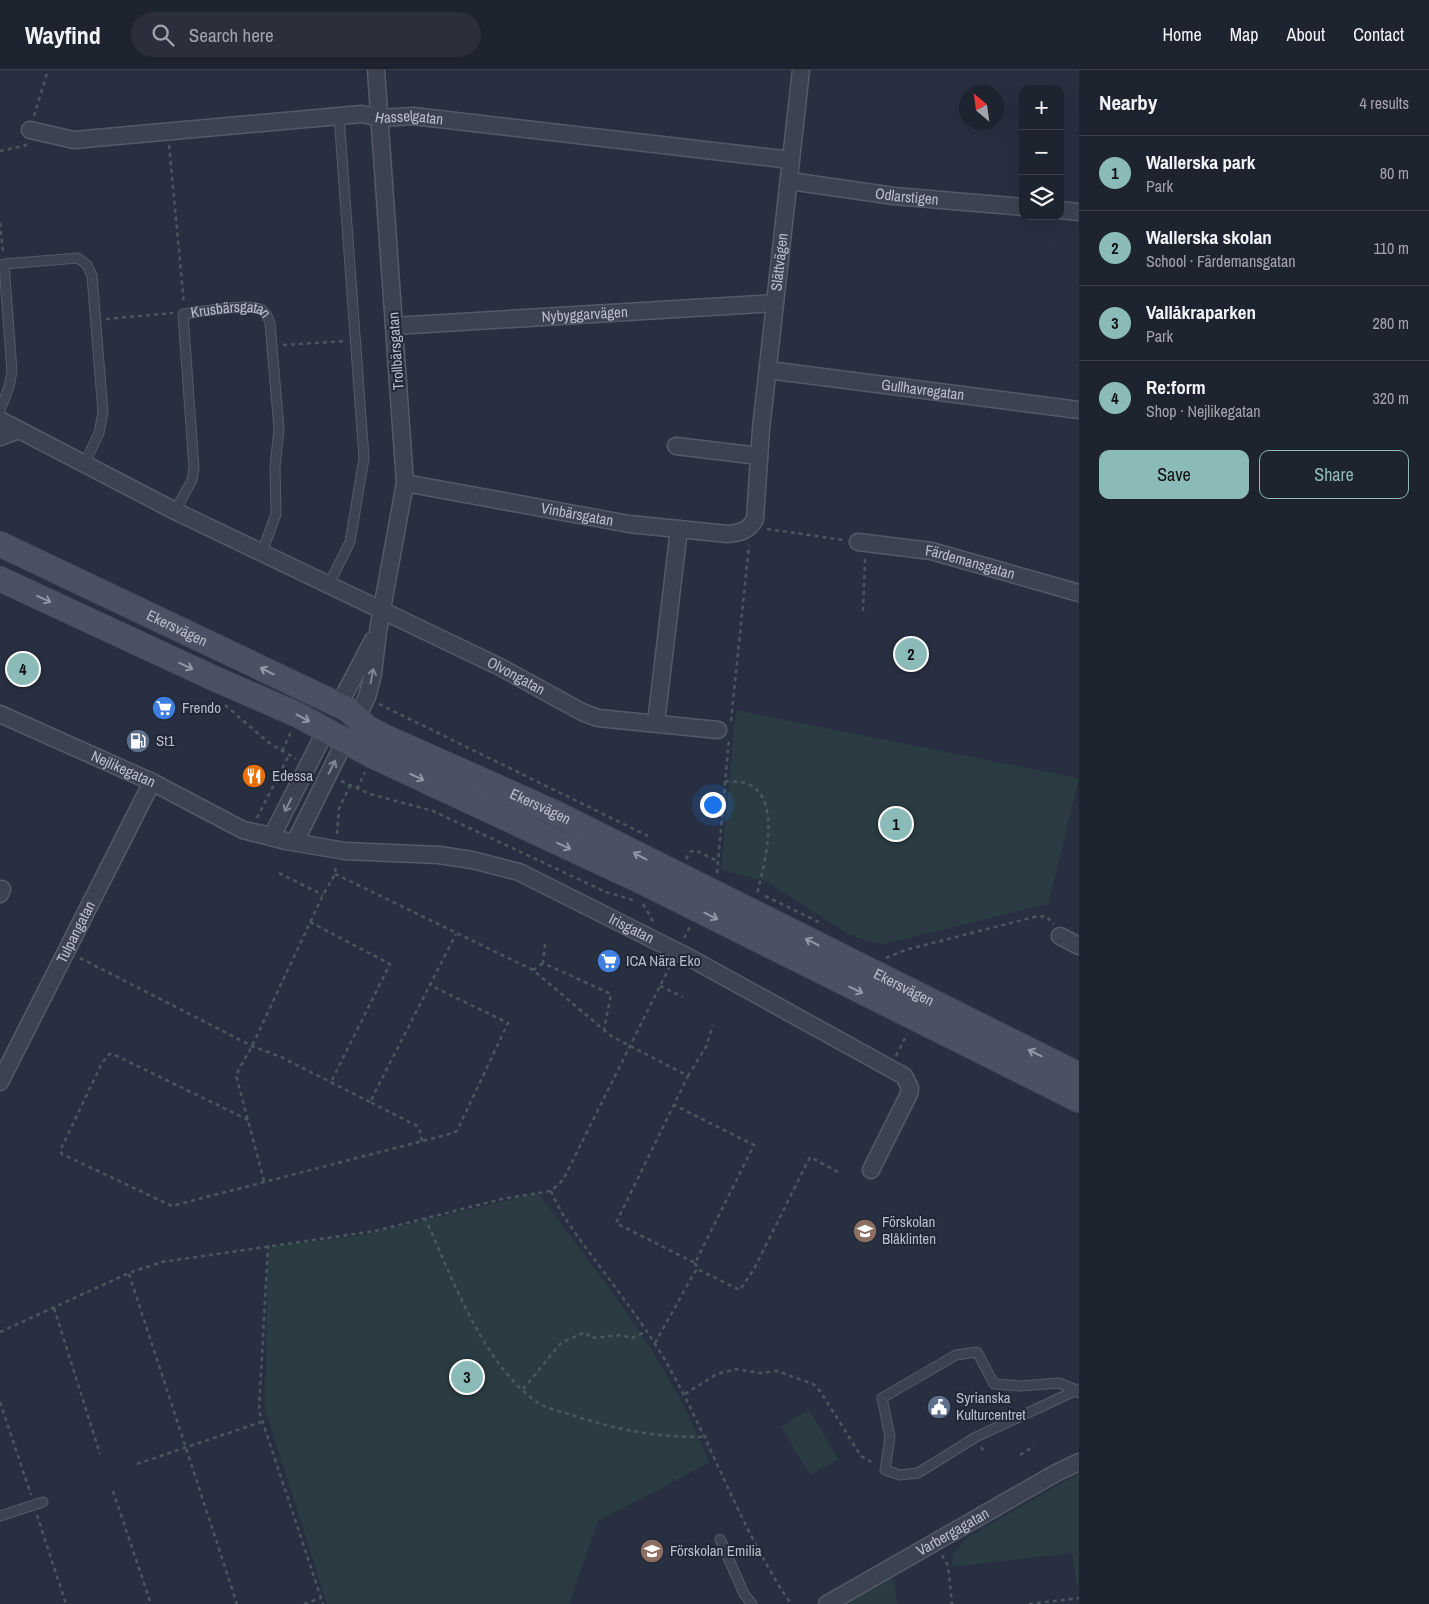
<!DOCTYPE html>
<html lang="en">
<head>
<meta charset="utf-8">
<style>
	body { margin:0; font-family:"Archivo Narrow",sans-serif; background:#2b2f3c; color:#f1f3f6 }
	.controls { position:absolute; right:15px; top:15px; display:grid; overflow:hidden; border-radius:10px; box-shadow:0 5px 20px #0002 }
	.controls button { width:45px; height:45px; display:grid; place-items:center; padding:0; border:0; border-bottom:1px solid #3c404c; background:#1e2330; color:#f1f3f6; font:25px sans-serif }
	.compass { position:absolute; left:959px; top:15px; width:45px; height:45px; border-radius:50%; background:#1e2330; box-shadow:0 5px 20px #0002; rotate:331deg }
	.you { position:absolute; left:712px; top:734px; width:18px; height:18px; margin:-12px; border:4px solid #fff; border-radius:50%; background:#1a73e8; box-shadow:0 0 0 8px #1a73e833 }
	.badge { display:grid; place-items:center; width:32px; height:32px; border-radius:50%; background:#8bbbb9; color:#111; font-size:16px; font-weight:700 }
	.pin { position:absolute; translate:-50% -50%; border:2px solid #fff; box-shadow:0 1px 5px #0006 }
	.list { margin:0; padding:0; list-style:none }
	h2 { display:flex; justify-content:space-between; align-items:center; height:65px; margin:0; padding:0 20px; font-size:21px }
	h2 small { font-size:16px; font-weight:400; color:#a1a4ab }
	.list li { display:grid; grid-template-columns:32px 1fr auto; gap:15px; align-items:center; box-sizing:border-box; height:75px; padding:0 20px; border-top:1px solid #3c404c }
	.list b { display:block; font-size:19px; white-space:nowrap }
	.list p { margin:0; font-size:16px; white-space:nowrap; color:#a1a4ab }
	.list em { font-size:16px; font-style:normal; color:#a1a4ab }
	.actions { display:flex; gap:10px; padding:15px 20px }
	.actions a { flex:1; padding:11px 0; border:1px solid #8bbbb9; border-radius:10px; text-align:center; font-size:18px; color:#8bbbb9 }
	.actions .main { background:#8bbbb9; color:#111 }
	.icon { flex:none; width:28px; height:28px; fill:none; stroke:currentColor; stroke-width:2; stroke-linecap:round; stroke-linejoin:round }
	.map { position:relative; flex:none; width:1079px; height:1534px; overflow:hidden }
	header { display:flex; align-items:center; gap:30px; box-sizing:border-box; height:70px; padding:0 25px; background:#1e2330; border-bottom:1px solid #3c404c }
	header strong { font-size:24px }
	nav { display:flex; gap:28px; margin-inline-start:auto; font-size:18px }
	.search { width:350px; height:45px; background:#2b2f3c; display:flex; align-items:center; gap:12px; box-sizing:border-box; padding:0 18px; border-radius:28px; color:#a1a4ab; font-size:19px }
	main { display:flex }
	aside { flex:1; background:#1e2330 }
	.map>svg:first-child { display:block }
	.green { fill:#2a3b41 }
	.lines { fill:none; stroke-linecap:round; stroke-linejoin:round }
	.service-casing { stroke:#545a67; stroke-width:11 }
	.minor-casing { stroke:#545a67; stroke-width:19 }
	.secondary-casing { stroke:#464b59; stroke-width:26 }
	.path { stroke:#49585e; stroke-width:2.5; stroke-dasharray:4 4; stroke-linecap:butt }
	.service { stroke:#3c4250; stroke-width:9 }
	.minor { stroke:#3c4250; stroke-width:16 }
	.secondary { stroke:#4b5162; stroke-width:24 }
	.oneway { stroke:#9298a6 }
	.oneway2 { stroke:#818693 }
	.labels { text-anchor:middle; stroke-width:4; stroke-linejoin:round; paint-order:stroke }
	.street-label { font-size:15px; fill:#b9beca; stroke:#212735 }
	.poi-label { font-size:15px; fill:#b9beca; stroke:#212735; text-anchor:start }
</style>
</head>
<body>
<header>
<strong>Wayfind</strong>
<div class="search"><svg class="icon" aria-label="search" viewBox="0 0 24 24"><circle cx="10" cy="10" r="6"/><path d="M15 15l6 6"/></svg>Search here</div>
<nav><a>Home</a><a>Map</a><a>About</a><a>Contact</a></nav>
</header>
<main>
<div class="map">
<svg width="1079" height="1534" viewBox="0 0 1079 1534">
	<rect width="100%" height="100%" fill="#282f40"/>
	<g class="green">
		<polygon points="736,640 1079,708 1048,834 881,875 850,865 765,811 721,800"/>
		<path d="M538,1123C602,1209 671,1292 709,1393L598,1451L569,1534H327L265,1339L268,1177L363,1165Z"/>
		<polygon points="809,1340 838,1389 810,1405 781,1356"/>
		<polygon points="1079,1403 1079,1516 1076,1512 1072,1483 951,1497 953,1485 966,1468"/>
		<polygon points="889,1506 894,1509 897,1534 846,1534"/>
	</g>
	<g class="lines">
		<g class="service-casing">
			<g id="service">
				<polyline points="0,340 9,317 12,301 4,194 78,188 87,195 92,206 103,342 99,363 84,395"/>
				<path id="s1" d="M175,441L192,410L194,398L183,244C200,242 248,232 262,240C267,243 268,248 270,253L279,359L275,396L276,444L262,482"/>
				<polyline points="329,514 350,472 364,388 339,46"/>
				<polyline points="1079,1319 1077,1320 976,1367 918,1403 900,1405 885,1400 890,1367 882,1328 956,1285 977,1282 994,1314 1020,1316 1059,1313 1077,1320 1079,1323"/>
				<polyline points="0,1446 43,1432"/>
				<polyline points="720,1469 744,1524 752,1534"/>
			</g>
		</g>
		<g class="minor-casing">
			<g id="minor">
				<path id="s2" d="M30,60L74,70L362,44L381,48L413,46L791,90"/>
				<path id="s3" d="M790,111L894,126L1023,137"/>
				<polyline points="1060,140 1079,142"/>
				<path id="s4" d="M394,256L775,233"/>
				<path id="s5" d="M768,300L1079,340"/>
				<path id="s6" d="M0,350L175,441L500,597L582,642L598,648L718,660"/>
				<polyline points="0,367 19,360"/>
				<polyline points="676,376 759,386"/>
				<path id="s7" d="M405,413L629,454L728,464C741,463 749,460 755,449L761,359L801,0"/>
				<path id="s8" d="M858,472L931,481L1079,523"/>
				<polyline points="339,635 373,570"/>
				<path id="s9" d="M0,644L152,712L243,760L272,766L326,660"/>
				<polyline points="357,648 367,627 373,604 378,561 405,413 376,0"/>
				<polyline points="656,653 679,459"/>
				<path id="s10" d="M243,760L286,771L345,781L439,785L472,790L519,802L692,889L904,1006L910,1018L909,1024L871,1100"/>
				<polyline points="295,772 345,671"/>
				<polyline points="0,824 2,819"/>
				<polyline points="1060,866 1079,876"/>
				<path id="s11" d="M0,1012L152,712"/>
				<path id="s12" d="M827,1534L1056,1403L1079,1392"/>
			</g>
		</g>
		<g class="secondary-casing">
			<g id="secondary">
				<path id="s13" d="M0,474L347,639L369,659L383,666L551,741L1079,1005"/>
				<polyline points="0,509 211,607 298,645 373,686 645,813 1079,1030"/>
			</g>
		</g>
		<g class="path">
			<polyline points="34,46 48,0"/>
			<polyline points="169,75 184,234"/>
			<polyline points="0,81 27,75"/>
			<polyline points="0,153 3,182"/>
			<polyline points="106,249 173,243"/>
			<polyline points="283,275 345,271"/>
			<polyline points="767,459 844,470"/>
			<polyline points="863,541 865,489"/>
			<polyline points="379,634 648,766"/>
			<polyline points="225,635 269,673 296,689"/>
			<polyline points="731,651 749,475"/>
			<polyline points="282,681 291,662"/>
			<polyline points="341,711 370,724 433,741 606,822 636,831"/>
			<path d="M725,711C731,712 739,711 745,713C784,725 764,796 757,824"/>
			<polyline points="357,719 365,702"/>
			<polyline points="257,748 289,685"/>
			<polyline points="337,764 339,738 350,716"/>
			<polyline points="686,789 690,782 695,780 718,791"/>
			<polyline points="279,803 323,825"/>
			<polyline points="717,803 729,669"/>
			<polyline points="335,804 533,900 611,966 688,1006 616,1153 695,1193 754,1075 674,1035"/>
			<polyline points="765,826 823,854"/>
			<polyline points="643,834 654,853"/>
			<polyline points="310,852 390,894 331,1012"/>
			<polyline points="684,868 690,857"/>
			<polyline points="545,874 543,893 611,924 604,959"/>
			<polyline points="80,888 252,976 281,987 370,1032"/>
			<polyline points="886,888 905,880 1034,847 1046,846 1054,854"/>
			<polyline points="533,900 543,893"/>
			<polyline points="660,916 683,927"/>
			<polyline points="896,986 907,964"/>
			<polyline points="688,1006 706,977 713,955"/>
			<polyline points="248,1050 115,985 109,984 102,993 60,1081 62,1084 172,1136 453,1063 457,1061 508,953 430,915"/>
			<polyline points="422,1071 419,1057 370,1032 456,864"/>
			<polyline points="264,1111 236,1005 253,974 323,825 335,804 336,794"/>
			<path d="M551,1121C560,1143 575,1163 589,1182C614,1216 640,1249 662,1285C710,1366 738,1456 791,1534"/>
			<path d="M425,1148C452,1207 484,1298 540,1334C549,1339 562,1342 572,1345C621,1361 655,1367 707,1367"/>
			<polyline points="268,1175 259,1341 323,1534"/>
			<polyline points="695,1193 699,1200 740,1220 754,1199 810,1087 838,1102"/>
			<polyline points="129,1204 237,1534"/>
			<polyline points="54,1238 100,1384"/>
			<polyline points="0,1262 129,1203 162,1192 375,1161 502,1129 551,1121 563,1110 670,896"/>
			<polyline points="655,1273 696,1200 695,1195"/>
			<polyline points="523,1319 561,1273 585,1262 591,1268 621,1265 632,1268 647,1261"/>
			<polyline points="685,1324 717,1304 736,1299 760,1303 777,1301 813,1314 820,1321 861,1386 875,1394"/>
			<polyline points="0,1332 31,1425"/>
			<polyline points="981,1377 985,1383"/>
			<polyline points="1020,1385 1034,1376"/>
			<polyline points="137,1394 261,1352"/>
			<polyline points="113,1421 151,1534"/>
			<polyline points="37,1445 66,1534"/>
			<polyline points="942,1485 948,1496 952,1534"/>
			<polyline points="304,1534 321,1528"/>
			<polyline points="1029,1534 1079,1528"/>
		</g>
		<use href="#service" class="service"/>
		<use href="#minor" class="minor"/>
		<use href="#secondary" class="secondary"/>
	</g>
	<defs><path id="oneway-shaft" d="M-6 0H5M1.5-3L5.5 0L1.5 3" fill="none" stroke-width="1.6" stroke-linecap="round" stroke-linejoin="round" transform="scale(1.25)"/></defs>
	<g class="oneway">
		<use href="#oneway-shaft" transform="translate(44 529) rotate(25)"/>
		<use href="#oneway-shaft" transform="translate(186 596) rotate(25)"/>
		<use href="#oneway-shaft" transform="translate(267 601) rotate(-154)"/>
		<use href="#oneway-shaft" transform="translate(303 648) rotate(28)"/>
		<use href="#oneway-shaft" transform="translate(417 707) rotate(25)"/>
		<use href="#oneway-shaft" transform="translate(564 776) rotate(25)"/>
		<use href="#oneway-shaft" transform="translate(640 786) rotate(-152)"/>
		<use href="#oneway-shaft" transform="translate(711 846) rotate(27)"/>
		<use href="#oneway-shaft" transform="translate(812 872) rotate(-153)"/>
		<use href="#oneway-shaft" transform="translate(856 920) rotate(26)"/>
		<use href="#oneway-shaft" transform="translate(1035 983) rotate(-154)"/>
	</g>
	<g class="oneway2">
		<use href="#oneway-shaft" transform="translate(372 606) rotate(-79)"/>
		<use href="#oneway-shaft" transform="translate(332 697) rotate(-63)"/>
		<use href="#oneway-shaft" transform="translate(288 735) rotate(117)"/>
	</g>
	<defs>
		<g id="supermarket-disc" transform="scale(1.25)"><circle r="9.5" fill="#3f7fe0" stroke="#212735"/><path d="M-6-5.5h2.5l.6 2H6L4.5 2H-2.5L-4.4-4H-6ZM-1.5 3.2a1.3 1.3 0 1 0 .1 0ZM3 3.2a1.3 1.3 0 1 0 .1 0Z" fill="#fff"/></g>
		<g id="fuel-disc" transform="scale(1.25)"><circle r="9.5" fill="#5c6f8a" stroke="#212735"/><path d="M-5.5-6h7V0h2V4h1.3V-2.5L3-4.5l.8-.8L6-3V5H2.5V1h-1V6h-7ZM-4.2-4.7v3.2H.2V-4.7Z" fill="#fff"/></g>
		<g id="restaurant-disc" transform="scale(1.25)"><circle r="9.5" fill="#e8710a" stroke="#212735"/><path d="M-5-6h1v4h1v-4h1v4h1v-4h1v5L-1.5 .5V6h-2V.5L-5-1ZM5-6V6H3V1.5H1.5Q1.5-4 5-6Z" fill="#fff"/></g>
		<g id="school-disc" transform="scale(1.25)"><circle r="9.5" fill="#8d6e63" stroke="#212735"/><path d="M0-5L7-2L0 1L-7-2ZM-4 1L0 2.5L4 1V4Q0 6-4 4Z" fill="#fff"/></g>
		<g id="civic-disc" transform="scale(1.25)"><circle r="9.5" fill="#5c6f8a" stroke="#212735"/><path d="M-.6-6.5H3V-4.5H.6V-3L4-1V1h2V6H-6V1h2V-1L-.6-3ZM-1.2 2.5V6h2.4V2.5Z" fill="#fff"/></g>
	</defs>
	<g fill-rule="evenodd">
		<use href="#supermarket-disc" x="164" y="638"/>
		<use href="#fuel-disc" x="138" y="671"/>
		<use href="#restaurant-disc" x="254" y="706"/>
		<use href="#supermarket-disc" x="609" y="891"/>
		<use href="#school-disc" x="865" y="1161"/>
		<use href="#civic-disc" x="939" y="1337"/>
		<use href="#school-disc" x="652" y="1481"/>
	</g>
	<g class="labels">
		<g class="street-label">
			<text dy="5" stroke="none"><textPath href="#s2" startOffset="382">Hasselgatan</textPath></text>
			<text dy="5" stroke="none"><textPath href="#s3" startOffset="118">Odlarstigen</textPath></text>
			<text dy="5" stroke="none"><textPath href="#s7" startOffset="618">Slättvägen</textPath></text>
			<text dy="5" stroke="none"><textPath href="#s4" startOffset="191">Nybyggarvägen</textPath></text>
			<text dy="5" stroke="none"><textPath href="#s1" startOffset="250">Krusbärsgatan</textPath></text>
			<text transform="translate(396 281) rotate(-94)" y="5">Trollbärsgatan</text>
			<text dy="5" stroke="none"><textPath href="#s5" startOffset="156">Gullhavregatan</textPath></text>
			<text dy="5" stroke="none"><textPath href="#s7" startOffset="175">Vinbärsgatan</textPath></text>
			<text dy="5" stroke="none"><textPath href="#s8" startOffset="114">Färdemansgatan</textPath></text>
			<text dy="5" stroke="none"><textPath href="#s13" startOffset="196">Ekersvägen</textPath></text>
			<text dy="5" stroke="none"><textPath href="#s6" startOffset="576">Olvongatan</textPath></text>
			<text dy="5" stroke="none"><textPath href="#s9" startOffset="135">Nejlikegatan</textPath></text>
			<text dy="5" stroke="none"><textPath href="#s13" startOffset="602">Ekersvägen</textPath></text>
			<text dy="5" stroke="none"><textPath href="#s10" startOffset="406">Irisgatan</textPath></text>
			<text dy="5" stroke="none"><textPath href="#s11" startOffset="168">Tulpangatan</textPath></text>
			<text dy="5" stroke="none"><textPath href="#s13" startOffset="1008">Ekersvägen</textPath></text>
			<text dy="5" stroke="none"><textPath href="#s12" startOffset="145">Varbergagatan</textPath></text>
		</g>
		<g class="poi-label">
			<text x="182" y="643">Frendo</text>
			<text x="156" y="676">St1</text>
			<text x="272" y="711">Edessa</text>
			<text x="626" y="896">ICA Nära Eko</text>
			<text x="882" y="1157">Förskolan<tspan x="882" dy="17">Blåklinten</tspan></text>
			<text x="956" y="1333">Syrianska<tspan x="956" dy="17">Kulturcentret</tspan></text>
			<text x="670" y="1486">Förskolan Emilia</text>
		</g>
	</g>
</svg>
<div class="controls">
<button>+</button>
<button>−</button>
<button><svg class="icon" aria-label="layers" viewBox="0 0 24 24"><path d="M12 4l9 5-9 5-9-5zM3 14l9 5 9-5"/></svg></button>
</div>
<svg class="compass" viewBox="-18 -18 36 36"><path d="M0-13l5 13h-10z" fill="#e53935"/><path d="M0 13l5-13h-10z" fill="#a1a4ab"/></svg>
<div class="you"></div>
<div class="pin badge" style="left:896px;top:754px">1</div>
<div class="pin badge" style="left:911px;top:584px">2</div>
<div class="pin badge" style="left:467px;top:1307px">3</div>
<div class="pin badge" style="left:23px;top:599px">4</div>
</div>
<aside>
<h2>Nearby<small>4 results</small></h2>
<ul class="list">
<li><span class="badge">1</span><div><b>Wallerska park</b><p>Park</p></div><em>80 m</em></li>
<li><span class="badge">2</span><div><b>Wallerska skolan</b><p>School · Färdemansgatan</p></div><em>110 m</em></li>
<li><span class="badge">3</span><div><b>Vallåkraparken</b><p>Park</p></div><em>280 m</em></li>
<li><span class="badge">4</span><div><b>Re:form</b><p>Shop · Nejlikegatan</p></div><em>320 m</em></li>
</ul>
<div class="actions"><a class="main">Save</a><a>Share</a></div>
</aside>
</main>
</body>
</html>
